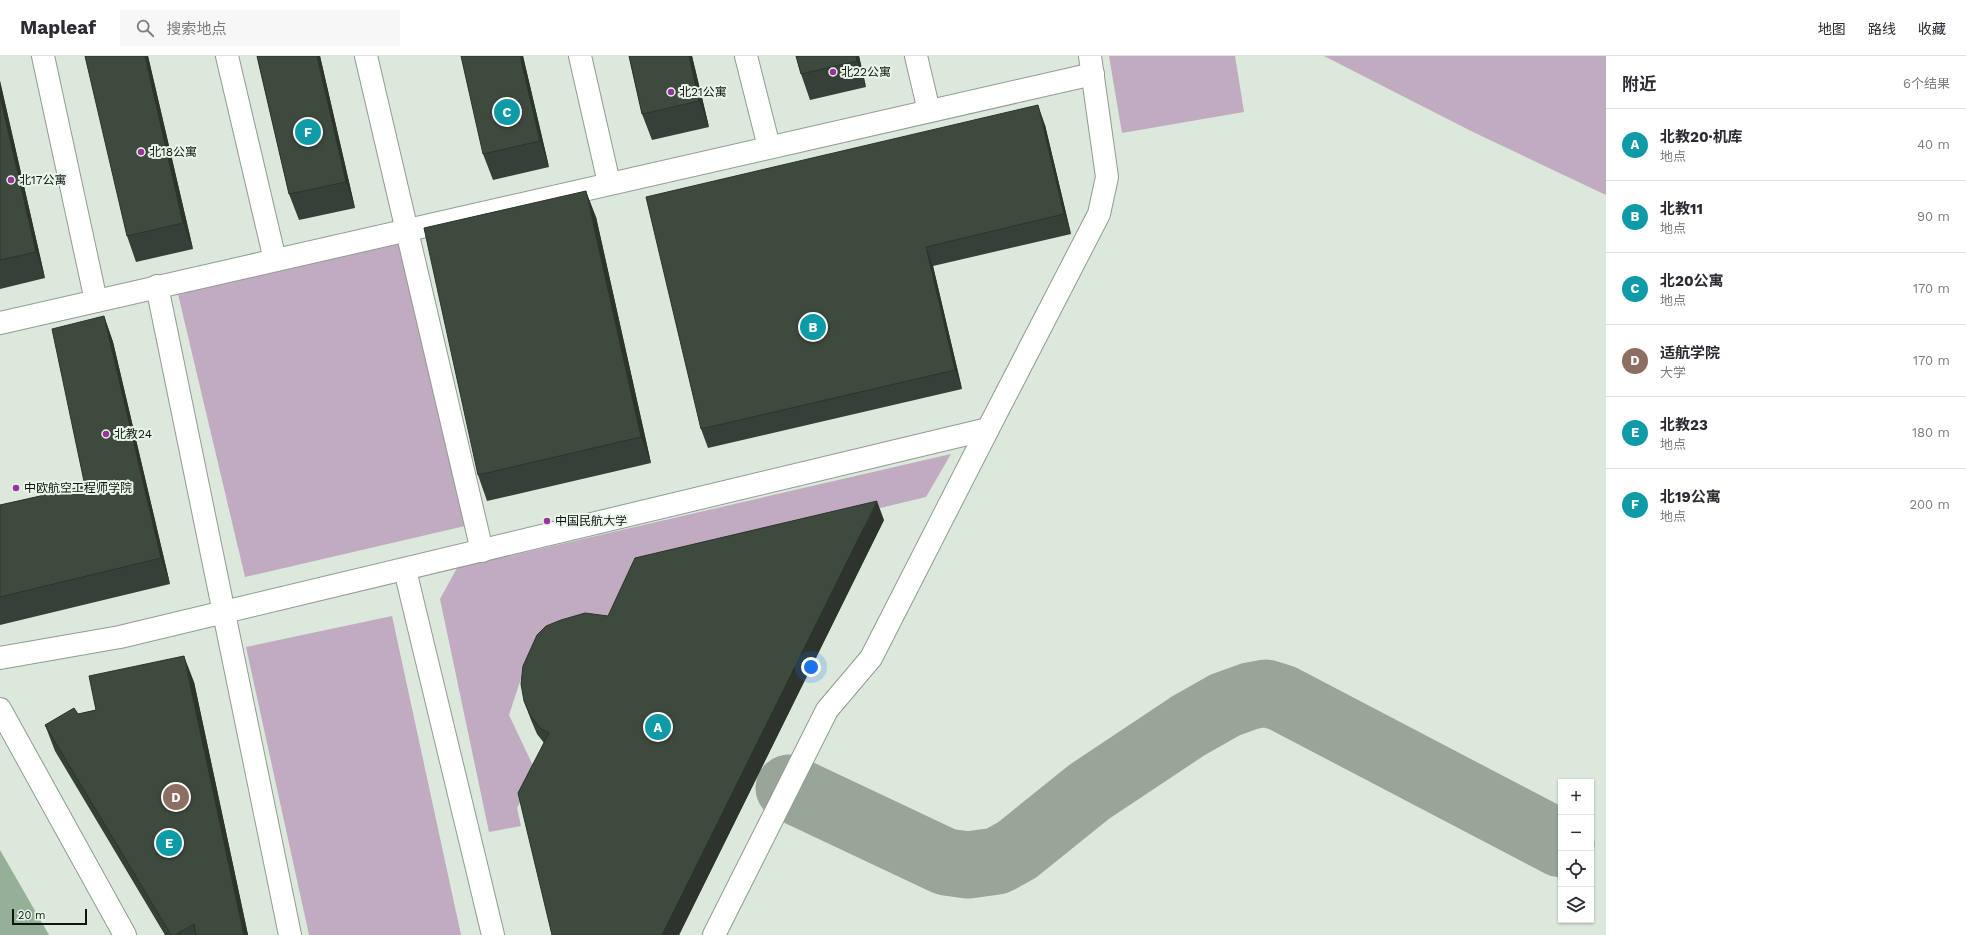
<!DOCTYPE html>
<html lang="zh">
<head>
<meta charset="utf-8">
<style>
	body { margin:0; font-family:"Work Sans","Noto Sans SC",sans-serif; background:#f7f7f7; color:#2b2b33 }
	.controls { position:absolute; right:12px; bottom:12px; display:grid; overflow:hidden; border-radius:0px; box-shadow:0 1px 3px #0004 }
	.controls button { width:36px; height:36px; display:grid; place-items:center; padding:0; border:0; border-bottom:1px solid #e1e1e2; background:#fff; color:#2b2b33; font:20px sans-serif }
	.scale { position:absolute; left:12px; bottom:10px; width:75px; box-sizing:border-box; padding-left:4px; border:2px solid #101410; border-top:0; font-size:11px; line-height:14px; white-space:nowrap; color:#101410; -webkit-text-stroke:3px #e8f5e8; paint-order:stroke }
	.you { position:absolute; left:811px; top:611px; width:14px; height:14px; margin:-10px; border:3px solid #fff; border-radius:50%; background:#1a73e8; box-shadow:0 0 0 6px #1a73e833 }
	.badge { display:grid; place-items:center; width:26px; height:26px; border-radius:50%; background:#96349b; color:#fff; font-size:13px; font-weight:700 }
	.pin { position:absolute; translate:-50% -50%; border:2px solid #fff; box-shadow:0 1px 4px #0006 }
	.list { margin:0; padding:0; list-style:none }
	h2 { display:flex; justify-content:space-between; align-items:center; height:52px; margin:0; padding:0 16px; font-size:17px }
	h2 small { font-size:13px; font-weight:400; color:#7c7c81 }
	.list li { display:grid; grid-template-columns:26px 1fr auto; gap:12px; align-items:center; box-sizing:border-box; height:72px; padding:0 16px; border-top:1px solid #e1e1e2 }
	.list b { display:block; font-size:15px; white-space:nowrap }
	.list p { margin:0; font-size:13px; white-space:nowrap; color:#7c7c81 }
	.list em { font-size:13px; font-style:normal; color:#7c7c81 }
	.icon { flex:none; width:22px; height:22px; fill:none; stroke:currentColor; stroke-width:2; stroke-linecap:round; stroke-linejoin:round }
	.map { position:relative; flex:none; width:1606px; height:879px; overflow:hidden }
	header { display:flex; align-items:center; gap:24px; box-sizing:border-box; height:56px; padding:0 20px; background:#fff; border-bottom:1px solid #e1e1e2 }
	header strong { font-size:19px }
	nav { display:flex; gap:22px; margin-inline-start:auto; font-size:14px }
	.search { width:280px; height:36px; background:#f7f7f7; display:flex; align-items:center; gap:10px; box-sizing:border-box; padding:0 14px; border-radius:0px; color:#7c7c81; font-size:15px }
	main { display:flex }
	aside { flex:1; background:#fff }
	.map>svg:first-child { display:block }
	.green { fill:#c0abc0 }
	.water { fill:#95b096 }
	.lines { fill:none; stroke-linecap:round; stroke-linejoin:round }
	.taxiway { stroke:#9aa59a; stroke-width:67 }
	.minor-casing { stroke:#909c90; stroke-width:24 }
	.minor { stroke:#fff; stroke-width:22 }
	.wall { fill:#364036 }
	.shaded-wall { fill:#2c342c }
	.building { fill:#3f4a3f; stroke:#2c342c }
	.poi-dot { fill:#96349b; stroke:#e8f5e8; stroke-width:1.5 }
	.labels { text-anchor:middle; stroke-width:4; stroke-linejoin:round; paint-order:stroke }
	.poi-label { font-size:12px; fill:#101410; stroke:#e8f5e8; text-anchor:start }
</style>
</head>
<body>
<header>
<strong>Mapleaf</strong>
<div class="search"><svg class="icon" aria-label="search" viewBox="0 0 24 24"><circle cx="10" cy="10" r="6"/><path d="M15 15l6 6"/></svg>搜索地点</div>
<nav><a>地图</a><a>路线</a><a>收藏</a></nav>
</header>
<main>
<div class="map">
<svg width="1606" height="879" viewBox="0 0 1606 879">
	<rect width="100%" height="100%" fill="#dbe8db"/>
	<g class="green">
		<polygon points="1109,0 1235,0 1244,56 1122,77"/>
		<polygon points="1324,0 1606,0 1606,139 1473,76"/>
		<polygon points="398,186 465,470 245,521 178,238"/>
		<polygon points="951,398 926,441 646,508 608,563 527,604 509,659 536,716 517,752 521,770 489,776 440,543 457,512"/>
		<polygon points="392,560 461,879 309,879 246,591"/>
	</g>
	<polygon class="water" points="0,794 49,879 0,879"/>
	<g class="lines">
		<polyline class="taxiway" points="789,732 946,806 968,809 997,805 1017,794 1089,736 1188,670 1225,649 1250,640 1266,637 1282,642 1561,788"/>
		<g class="minor-casing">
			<g id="minor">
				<polyline points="43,0 96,245"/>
				<polyline points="227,0 275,204"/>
				<polyline points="366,0 482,495"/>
				<polyline points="580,0 609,127"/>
				<polyline points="746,0 769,91"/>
				<polyline points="916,0 929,55"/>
				<polyline points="157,230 290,879"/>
				<polyline points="0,267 1093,18"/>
				<polyline points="405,514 493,879"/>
				<polyline points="0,602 120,581 988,373 1099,158 1107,121 1090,0"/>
				<polyline points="0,653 125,879"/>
				<polyline points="714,879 827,654 871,602 988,373"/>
			</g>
		</g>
		<use href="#minor" class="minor"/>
	</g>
	<g class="wall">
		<polygon points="148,0 193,193 136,206 127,180"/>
		<polygon points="257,0 320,0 355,152 299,164 289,138"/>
		<polygon points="523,0 549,111 493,124 483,98"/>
		<polygon points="629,0 692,0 709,71 652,84 642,58"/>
		<polygon points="796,0 859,0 866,31 810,44 801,18"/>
		<polygon points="0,25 45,222 0,233"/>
		<polygon points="1045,69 1071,178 933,210 962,333 708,392 701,373"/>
		<polygon points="596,161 651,407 487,445 478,419"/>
		<polygon points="104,260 113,286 170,528 0,569 0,449 85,430"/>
		<polygon points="884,464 679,879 552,879 544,687 537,678 531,664 524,645 608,560"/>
		<polygon points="194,626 248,879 165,879 55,695 45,669 78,658 96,654"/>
	</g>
	<g class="shaded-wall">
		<polygon points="145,0 148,0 193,193 183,167"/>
		<polygon points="317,0 320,0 355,152 346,126"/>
		<polygon points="520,0 523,0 549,111 540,85"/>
		<polygon points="689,0 692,0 709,71 699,45"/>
		<polygon points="856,0 859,0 866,31 857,5"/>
		<polygon points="0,25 45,222 36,196 0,40"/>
		<polygon points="1038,49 1045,69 1071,178 1064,158"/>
		<polygon points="586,135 596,161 651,407 641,381"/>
		<polygon points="926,191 933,210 962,333 955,314"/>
		<polygon points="104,260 113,286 170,528 161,502"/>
		<polygon points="877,445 884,464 679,879 662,879"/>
		<polygon points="184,600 194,626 248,879 244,879"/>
	</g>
	<g class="building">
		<polygon points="85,0 145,0 183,167 127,180"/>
		<polygon points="257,0 317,0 346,126 289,138"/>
		<polygon points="461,0 520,0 540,85 483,98"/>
		<polygon points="629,0 689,0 699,45 642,58"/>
		<polygon points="796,0 856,0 857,5 801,18"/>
		<polygon points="0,40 36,196 0,204"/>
		<polygon points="1038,49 1064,158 926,191 955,314 701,373 646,141"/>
		<polygon points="586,135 641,381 478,419 424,172"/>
		<polygon points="104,260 161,502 0,541 0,449 85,430 52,273"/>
		<polygon points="877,445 662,879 552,879 518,737 549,677 540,672 530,659 524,645 521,628 523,610 537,579 546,570 561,564 585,557 608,560 635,502"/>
		<polygon points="184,600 244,879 196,879 194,868 176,879 171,879 45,669 74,652 78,658 96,654 89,620"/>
	</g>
	<g class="poi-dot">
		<circle cx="833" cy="16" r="4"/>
		<circle cx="671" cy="36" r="4"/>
		<circle cx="141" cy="96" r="4"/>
		<circle cx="11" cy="124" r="4"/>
		<circle cx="106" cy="378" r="4"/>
		<circle cx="16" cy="432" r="4"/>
		<circle cx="547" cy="465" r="4"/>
	</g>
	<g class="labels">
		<g class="poi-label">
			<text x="841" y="20">北22公寓</text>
			<text x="679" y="40">北21公寓</text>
			<text x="149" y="100">北18公寓</text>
			<text x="19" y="128">北17公寓</text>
			<text x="114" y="382">北教24</text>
			<text x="24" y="436">中欧航空工程师学院</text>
			<text x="555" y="469">中国民航大学</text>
		</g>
	</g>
</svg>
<div class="controls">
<button>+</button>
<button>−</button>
<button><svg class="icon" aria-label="locate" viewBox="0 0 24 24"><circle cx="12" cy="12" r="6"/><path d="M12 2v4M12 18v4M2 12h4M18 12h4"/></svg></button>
<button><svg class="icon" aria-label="layers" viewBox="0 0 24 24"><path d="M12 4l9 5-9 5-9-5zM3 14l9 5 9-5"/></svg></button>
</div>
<div class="scale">20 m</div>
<div class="you"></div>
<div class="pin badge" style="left:658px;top:671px;background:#0f9aa8">A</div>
<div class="pin badge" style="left:813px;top:271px;background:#0f9aa8">B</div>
<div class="pin badge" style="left:507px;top:56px;background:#0f9aa8">C</div>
<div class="pin badge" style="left:176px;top:741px;background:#8d6e63">D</div>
<div class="pin badge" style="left:169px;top:787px;background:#0f9aa8">E</div>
<div class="pin badge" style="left:308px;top:76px;background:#0f9aa8">F</div>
</div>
<aside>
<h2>附近<small>6个结果</small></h2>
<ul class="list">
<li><span class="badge" style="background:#0f9aa8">A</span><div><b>北教20·机库</b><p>地点</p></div><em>40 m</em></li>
<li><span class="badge" style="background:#0f9aa8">B</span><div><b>北教11</b><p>地点</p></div><em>90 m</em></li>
<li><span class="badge" style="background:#0f9aa8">C</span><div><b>北20公寓</b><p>地点</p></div><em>170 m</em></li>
<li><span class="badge" style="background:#8d6e63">D</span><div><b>适航学院</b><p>大学</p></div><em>170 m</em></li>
<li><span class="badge" style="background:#0f9aa8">E</span><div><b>北教23</b><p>地点</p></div><em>180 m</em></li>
<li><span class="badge" style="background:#0f9aa8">F</span><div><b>北19公寓</b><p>地点</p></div><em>200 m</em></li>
</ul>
</aside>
</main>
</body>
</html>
